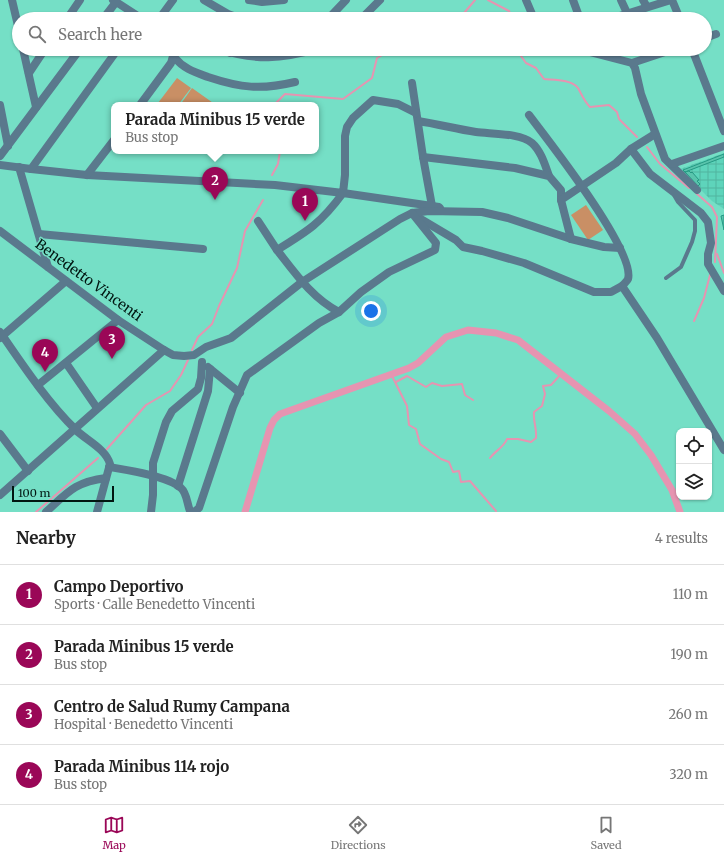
<!DOCTYPE html>
<html lang="en">
<head>
<meta charset="utf-8">
<style>
	body { margin:0; font-family:Merriweather,serif; background:#f6f6f6; color:#222 }
	.controls { position:absolute; right:12px; bottom:12px; display:grid; overflow:hidden; border-radius:8px; box-shadow:0 1px 3px #0004 }
	.controls button { width:36px; height:36px; display:grid; place-items:center; padding:0; border:0; border-bottom:1px solid #e0e0e0; background:#fff; color:#222; font:20px sans-serif }
	.scale { position:absolute; left:12px; bottom:10px; width:102px; box-sizing:border-box; padding-left:4px; border:2px solid #011611; border-top:0; font-size:11px; line-height:14px; white-space:nowrap; color:#011611; -webkit-text-stroke:3px #75dfc6; paint-order:stroke }
	.you { position:absolute; left:371px; top:311px; width:14px; height:14px; margin:-10px; border:3px solid #fff; border-radius:50%; background:#1a73e8; box-shadow:0 0 0 6px #1a73e833 }
	.badge { display:grid; place-items:center; width:26px; height:26px; border-radius:50%; background:#9a0757; color:#fff; font-size:13px; font-weight:700 }
	.pin { position:absolute; translate:-50% -33px; filter:drop-shadow(0 1px 2px #0008) }
	.pin::after { content:''; position:absolute; top:21px; width:14px; height:12px; background:inherit; clip-path:polygon(0 0,100% 0,50% 100%) }
	.popup { position:absolute; left:111px; top:102px; width:208px; height:52px; box-sizing:border-box; display:grid; place-content:center; border-radius:8px; background:#fff; filter:drop-shadow(0 1px 3px #0005); font-size:13px; white-space:nowrap; color:#767676 }
	.popup b { font-size:15px; color:#222 }
	.popup::after { content:''; position:absolute; left:50%; top:100%; margin-left:-8px; border:8px solid transparent; border-top-color:#fff }
	.list { margin:0; padding:0; list-style:none }
	h2 { display:flex; justify-content:space-between; align-items:center; height:52px; margin:0; padding:0 16px; font-size:17px }
	h2 small { font-size:13px; font-weight:400; color:#767676 }
	.list li { display:grid; grid-template-columns:26px 1fr auto; gap:12px; align-items:center; box-sizing:border-box; height:60px; padding:0 16px; border-top:1px solid #e0e0e0 }
	.list b { display:block; font-size:15px; white-space:nowrap }
	.list p { margin:0; font-size:13px; white-space:nowrap; color:#767676 }
	.list em { font-size:13px; font-style:normal; color:#767676 }
	.icon { flex:none; width:22px; height:22px; fill:none; stroke:currentColor; stroke-width:2; stroke-linecap:round; stroke-linejoin:round }
	.map { position:relative; flex:none; width:724px; height:512px; overflow:hidden }
	.search { position:absolute; background:#fff; box-shadow:0 1px 3px #0004; left:12px; right:12px; top:12px; height:44px; display:flex; align-items:center; gap:10px; box-sizing:border-box; padding:0 14px; border-radius:22px; color:#767676; font-size:15px }
	.sheet { height:292px; background:#fff }
	nav { display:flex; justify-content:space-around; align-items:center; box-sizing:border-box; height:56px; border-top:1px solid #e0e0e0; background:#fff; font-size:11px; color:#767676 }
	nav a { display:grid; justify-items:center; gap:2px }
	nav .on { color:#9a0757 }
	.map>svg:first-child { display:block }
	.industrial { fill:url(#industrial-grid) }
	.pitch { fill:#c98f65 }
	.lines { fill:none; stroke-linecap:round; stroke-linejoin:round }
	.stream { stroke:#e694b1; stroke-width:2 }
	.canal { stroke:#e694b1; stroke-width:7 }
	.building { fill:#5ac4ad; stroke:#259983 }
	.service { stroke:#5a798d; stroke-width:4 }
	.minor { stroke:#5a798d; stroke-width:8 }
	.tertiary { stroke:#5a798d; stroke-width:8 }
	.labels { text-anchor:middle; stroke-width:3; stroke-linejoin:round; paint-order:stroke }
	.street-label { font-size:14px; fill:#011611; stroke:#75dfc6 }
</style>
</head>
<body>
<div class="map">
<svg width="724" height="512" viewBox="0 0 724 512">
	<defs>
		<pattern id="industrial-grid" width="8" height="8" patternUnits="userSpaceOnUse"><rect width="8" height="8" fill="#5ed4bb"/><path d="M0 4h8M4 0v8" fill="none" stroke="#50b5a0"/></pattern>
	</defs>
	<rect width="100%" height="100%" fill="#75dfc6"/>
	<polygon class="industrial" points="724,153 724,209 712,201 680,169"/>
	<g class="pitch">
		<polygon points="177,78 191,88 178,105 161,105 158,103"/>
		<polygon points="192,88 216,105 180,105"/>
		<polygon points="586,205 603,230 588,240 571,215"/>
	</g>
	<g class="lines">
		<g class="stream">
			<polyline points="488,0 509,11 513,19"/>
			<polyline points="459,19 475,0"/>
			<path d="M516,49L526,63L536,68L544,79C554,80 571,79 578,88C582,95 584,101 590,107L609,105L617,112L619,119L637,137"/>
			<polyline points="274,105 285,94 343,99 372,78 377,58 393,49"/>
			<polyline points="647,147 660,164 689,188"/>
			<polyline points="272,175 278,164 280,151"/>
			<polyline points="696,193 712,207 717,217 715,262"/>
			<polyline points="717,254 724,273"/>
			<polyline points="694,321 704,298 710,275"/>
			<polyline points="192,350 198,337 212,324 219,306 237,268 245,231 263,200"/>
			<polyline points="391,374 407,406 409,425 416,429 420,444 441,459 449,462 453,472 459,471 461,482 470,481 496,511"/>
			<polyline points="396,382 407,376 426,387 432,383 442,386 462,384 465,395 473,400"/>
			<polyline points="106,450 146,405 170,391 181,375 188,360"/>
			<path d="M490,458C495,451 504,447 507,439H518L531,442L536,438C537,428 533,422 534,412L542,406L545,394L543,386L551,385L561,374"/>
			<polyline points="36,512 98,458"/>
		</g>
		<polyline class="canal" points="245,512 270,428 274,420 280,414 409,368 418,363 446,337 468,330 496,333 518,340 609,411 635,434 651,455 672,490 680,512"/>
	</g>
	<g class="building">
		<polygon points="724,154 724,157 685,172 683,170"/>
		<polygon points="689,171 691,173 692,172 699,180 697,181 700,184 698,186 685,172"/>
		<polygon points="724,215 724,230 721,216"/>
	</g>
	<g class="lines">
		<polyline class="service" points="666,278 681,267 692,242 695,231 695,220 678,202 674,195"/>
		<g class="minor">
			<polyline points="12,0 19,30"/>
			<polyline points="113,0 141,18"/>
			<polyline points="204,0 228,14 242,19"/>
			<polyline points="249,0 262,2 284,0"/>
			<polyline points="526,0 532,14"/>
			<polyline points="573,0 580,19"/>
			<polyline points="621,0 627,13"/>
			<polyline points="643,0 647,7"/>
			<polyline points="672,0 680,19"/>
			<polyline points="67,19 80,0"/>
			<polyline points="103,19 116,2"/>
			<polyline points="159,19 173,0"/>
			<polyline points="280,19 284,18"/>
			<polyline points="328,19 346,0"/>
			<polyline points="610,19 671,0"/>
			<polyline points="705,38 716,34"/>
			<polyline points="23,49 36,107"/>
			<polyline points="578,49 632,63 635,68 641,94 665,159 697,190"/>
			<polyline points="692,49 724,131"/>
			<path d="M230,53C249,47 268,56 287,49"/>
			<path d="M174,57C184,69 194,72 208,77C241,88 261,90 295,82"/>
			<polyline points="632,63 674,49"/>
			<polyline points="29,73 45,49"/>
			<polyline points="412,83 423,157 432,206"/>
			<polyline points="0,105 8,146"/>
			<polyline points="140,105 171,63 175,49"/>
			<path d="M529,115C548,140 636,252 628,279C627,281 624,284 622,286L657,338L724,450"/>
			<path d="M418,121C438,124 456,129 476,132C491,134 521,133 532,143C541,151 545,165 549,176"/>
			<polyline points="631,149 650,174 701,213 708,222 711,243 708,254 708,264 724,291"/>
			<polyline points="0,156 80,49"/>
			<polyline points="423,157 515,168 549,176 561,190 561,200"/>
			<polyline points="672,164 724,146"/>
			<polyline points="19,167 48,267"/>
			<polyline points="31,169 87,175 275,185 343,193 345,175 345,136 347,127 353,118 373,100 398,104 416,113"/>
			<polyline points="87,175 114,140"/>
			<polyline points="419,218 456,240 463,247 482,251 524,263 594,292 611,292 622,286"/>
			<path d="M258,221L277,250C308,231 321,223 343,193L439,207L440,208"/>
			<polyline points="0,231 118,320 164,350 173,355 184,356 194,355 206,347 231,338 302,282 400,219 412,213 429,211 482,212 508,218 571,239 604,247 620,248"/>
			<polyline points="39,234 203,249"/>
			<polyline points="571,239 561,200 616,163 631,149 655,134"/>
			<path d="M277,250C295,273 312,298 339,312"/>
			<path d="M0,332C22,364 48,403 76,430C86,440 106,449 110,464L97,512"/>
			<polyline points="0,338 66,281"/>
			<polyline points="66,363 97,408"/>
			<polyline points="208,367 240,393"/>
			<polyline points="38,385 118,320"/>
			<polyline points="0,434 28,471"/>
			<path d="M109,467C127,470 168,476 181,488C187,493 187,504 190,511"/>
			<polyline points="178,486 208,391 210,369"/>
			<polyline points="0,495 164,350"/>
			<path d="M46,512C68,492 75,482 106,478"/>
			<polyline points="151,512 153,495 153,463 166,422 172,411 198,389 201,378 202,362"/>
			<polyline points="194,512 199,508 233,407 247,375 319,323 339,312 361,292 389,272 435,250 436,243 412,213"/>
		</g>
		<g class="tertiary">
			<polyline points="140,19 141,18 144,19"/>
			<polyline points="361,19 380,0"/>
			<path d="M219,49C255,61 282,59 317,49"/>
			<polyline points="0,165 31,169 118,49"/>
		</g>
	</g>
	<g class="labels">
		<g class="street-label">
			<text transform="translate(89 280) rotate(36)" y="5">Benedetto Vincenti</text>
		</g>
	</g>
</svg>
<div class="controls">
<button><svg class="icon" aria-label="locate" viewBox="0 0 24 24"><circle cx="12" cy="12" r="6"/><path d="M12 2v4M12 18v4M2 12h4M18 12h4"/></svg></button>
<button><svg class="icon" aria-label="layers" viewBox="0 0 24 24"><path d="M12 4l9 5-9 5-9-5zM3 14l9 5 9-5"/></svg></button>
</div>
<div class="scale">100 m</div>
<div class="you"></div>
<div class="pin badge" style="left:305px;top:221px">1</div>
<div class="pin badge" style="left:215px;top:200px">2</div>
<div class="popup"><b>Parada Minibus 15 verde</b>Bus stop</div>
<div class="pin badge" style="left:112px;top:359px">3</div>
<div class="pin badge" style="left:45px;top:372px">4</div>
<div class="search"><svg class="icon" aria-label="search" viewBox="0 0 24 24"><circle cx="10" cy="10" r="6"/><path d="M15 15l6 6"/></svg>Search here</div>
</div>
<section class="sheet">
<h2>Nearby<small>4 results</small></h2>
<ul class="list">
<li><span class="badge">1</span><div><b>Campo Deportivo</b><p>Sports · Calle Benedetto Vincenti</p></div><em>110 m</em></li>
<li><span class="badge">2</span><div><b>Parada Minibus 15 verde</b><p>Bus stop</p></div><em>190 m</em></li>
<li><span class="badge">3</span><div><b>Centro de Salud Rumy Campana</b><p>Hospital · Benedetto Vincenti</p></div><em>260 m</em></li>
<li><span class="badge">4</span><div><b>Parada Minibus 114 rojo</b><p>Bus stop</p></div><em>320 m</em></li>
</ul>
</section>
<nav>
<a class="on"><svg class="icon" aria-label="map" viewBox="0 0 24 24"><path d="M3 6l6-2 6 2 6-2v14l-6 2-6-2-6 2zM9 4v14M15 6v14"/></svg>Map</a>
<a><svg class="icon" aria-label="directions" viewBox="0 0 24 24"><path d="M12 3l9 9-9 9-9-9zM9 14v-3h6M13 9l2 2-2 2"/></svg>Directions</a>
<a><svg class="icon" aria-label="saved" viewBox="0 0 24 24"><path d="M7 4h10v16l-5-4-5 4z"/></svg>Saved</a>
</nav>
</body>
</html>
